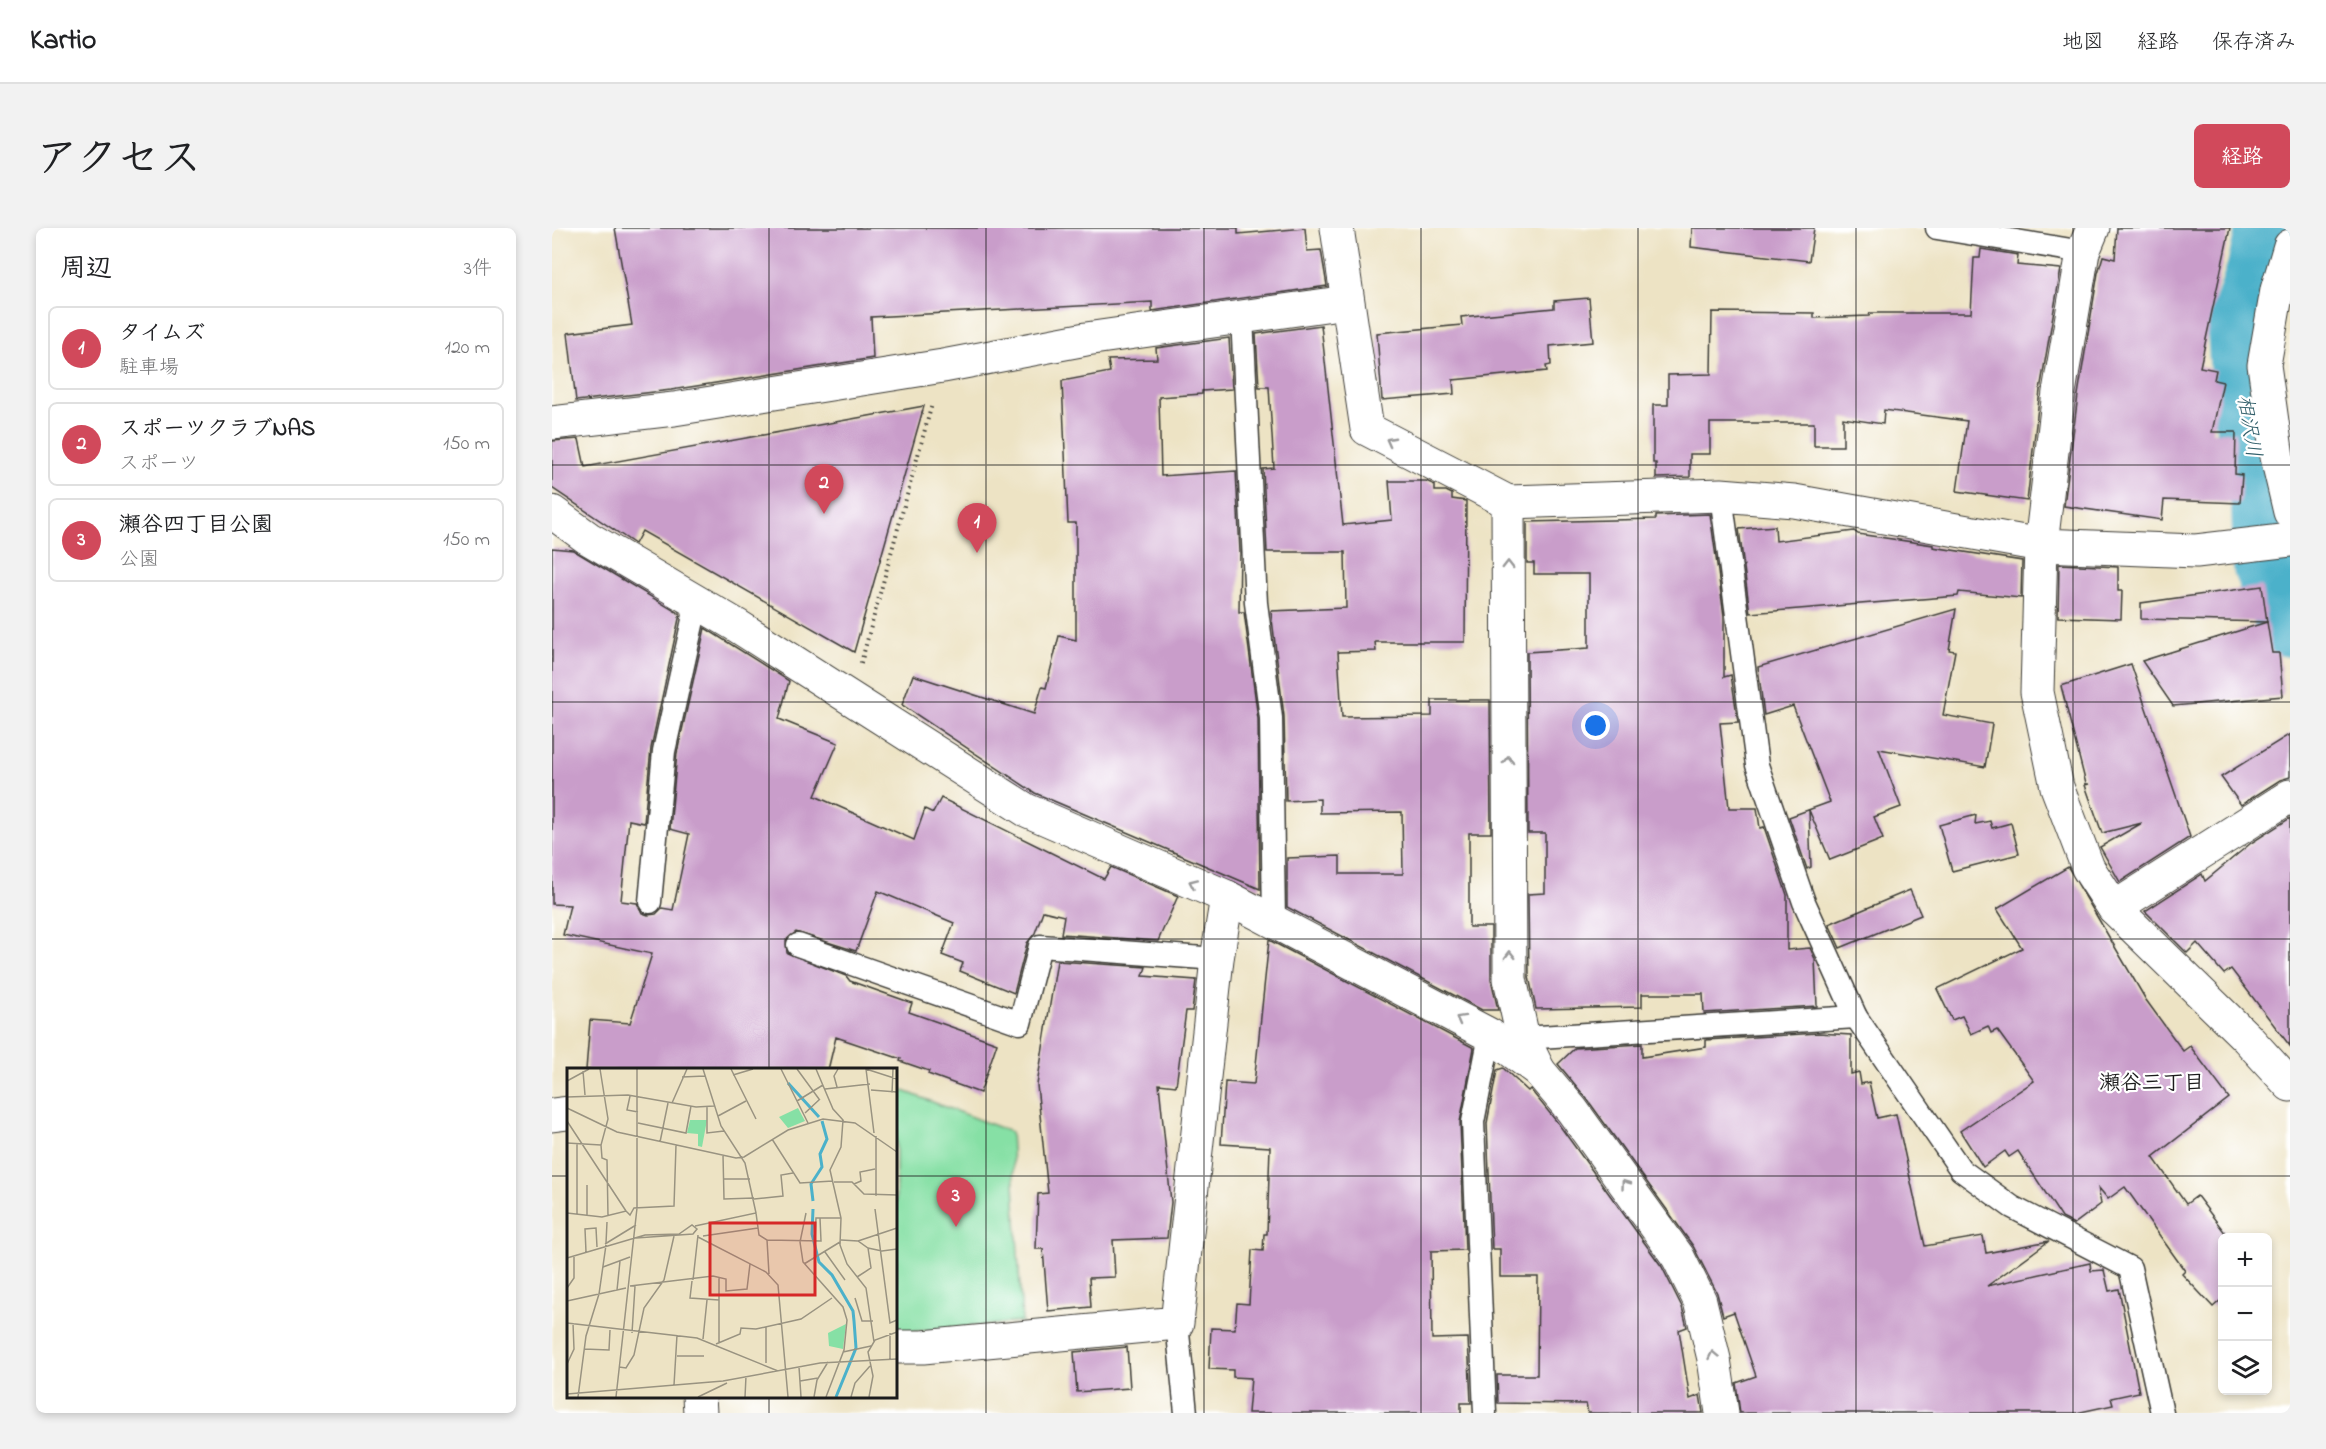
<!DOCTYPE html>
<html lang="ja">
<head>
<meta charset="utf-8">
<style>
	body { margin:0; font-family:"Indie Flower","Klee One",sans-serif; background:#f2f2f2; color:#202124 }
	.controls { position:absolute; right:18px; bottom:18px; display:grid; overflow:hidden; border-radius:9px; box-shadow:0 3px 9px #0003 }
	.controls button { width:54px; height:54px; display:grid; place-items:center; padding:0; border:0; border-bottom:2px solid #e0e0e0; background:#fff; color:#202124; font:30px sans-serif }
	.you { position:absolute; left:1044px; top:498px; width:21px; height:21px; margin:-15px; border:4px solid #fff; border-radius:50%; background:#1a73e8; box-shadow:0 0 0 9px #1a73e833 }
	.badge { display:grid; place-items:center; width:39px; height:39px; border-radius:50%; background:#d1495b; color:#fff; font-size:20px; font-weight:700 }
	.pin { position:absolute; translate:-50% -50px; filter:drop-shadow(0 2px 3px #0008) }
	.pin::after { content:''; position:absolute; top:32px; width:21px; height:18px; background:inherit; clip-path:polygon(0 0,100% 0,50% 100%) }
	.list { margin:0; padding:0; list-style:none }
	h2 { display:flex; justify-content:space-between; align-items:center; height:78px; margin:0; padding:0 24px; font-size:26px }
	h2 small { font-size:20px; font-weight:400; color:#757577 }
	.list li { display:grid; grid-template-columns:39px 1fr auto; gap:18px; align-items:center; box-sizing:border-box; height:84px; margin:0 12px 12px; padding:0 12px; border:2px solid #e0e0e0; border-radius:9px }
	.list b { display:block; font-size:22px; white-space:nowrap }
	.list p { margin:0; font-size:20px; white-space:nowrap; color:#757577 }
	.list em { font-size:20px; font-style:normal; color:#757577 }
	.icon { flex:none; width:33px; height:33px; fill:none; stroke:currentColor; stroke-width:2; stroke-linecap:round; stroke-linejoin:round }
	.map { position:relative; flex:none; width:1738px; height:1185px; overflow:hidden; border-radius:9px }
	header { display:flex; align-items:center; gap:36px; box-sizing:border-box; height:84px; padding:0 30px; background:#fff; border-bottom:2px solid #e0e0e0 }
	header strong { font-size:28px }
	nav { display:flex; gap:33px; margin-inline-start:auto; font-size:21px }
	.intro { display:flex; align-items:center; justify-content:space-between; box-sizing:border-box; height:144px; padding:0 36px }
	h1 { margin:0; font-size:42px }
	.button { padding:15px 27px; border-radius:9px; background:#d1495b; color:#fff; font-size:21px; font-weight:700 }
	main { display:flex; gap:36px; padding:0 36px }
	aside { flex:1; background:#fff; border-radius:9px; box-shadow:0 3px 9px #0003 }
	.map>svg:first-child { display:block }
	.green { fill:#86e0a5; stroke:#517e60; stroke-width:1.5 }
	.lines { fill:none; stroke-linecap:round; stroke-linejoin:round }
	.river { stroke:#4bb1ca; stroke-width:66 }
	.building { fill:#c99dca }
	.lane-casing { stroke:#3b3a35; stroke-width:25 }
	.street-casing { stroke:#3b3a35; stroke-width:35 }
	.path { stroke:#3b3a35; stroke-width:4; stroke-dasharray:1.5 4.5; stroke-linecap:butt }
	.lane { stroke:#fff; stroke-width:22 }
	.street { stroke:#fff; stroke-width:33 }
	.oneway { stroke:#999 }
	.grid { fill:none; stroke:#1c1c1c; stroke-width:1.5; stroke-opacity:0.55 }
	.labels { text-anchor:middle; stroke-width:4.5; stroke-linejoin:round; paint-order:stroke }
	.water-label { font-size:21px; font-style:italic; fill:#315f6a; stroke:#fff }
	.neighbourhood-label { font-size:21px; font-weight:bold; fill:#1c1c1c; stroke:#fff }
	.inset-river { fill:none; stroke:#4bb1ca; stroke-width:3 }
	.inset-road { fill:none; stroke:#999381; stroke-width:1.5 }
	.view { fill:#d62828; fill-opacity:0.15; stroke:#d62828; stroke-width:3 }
	.inset-edge { fill:none; stroke:#1c1c1c; stroke-width:3 }
</style>
</head>
<body>
<header>
<strong>Kartio</strong>
<nav><a>地図</a><a>経路</a><a>保存済み</a></nav>
</header>
<div class="intro"><h1>アクセス</h1><a class="button">経路</a></div>
<main>
<aside>
<h2>周辺<small>3件</small></h2>
<ul class="list">
<li><span class="badge">1</span><div><b>タイムズ</b><p>駐車場</p></div><em>120 m</em></li>
<li><span class="badge">2</span><div><b>スポーツクラブNAS</b><p>スポーツ</p></div><em>150 m</em></li>
<li><span class="badge">3</span><div><b>瀬谷四丁目公園</b><p>公園</p></div><em>150 m</em></li>
</ul>
</aside>
<div class="map">
<svg width="1738" height="1185" viewBox="0 0 1738 1185">
	<rect width="100%" height="100%" fill="#fff"/>
	<filter id="ink" filterUnits="userSpaceOnUse"><feTurbulence type="fractalNoise" baseFrequency=".0167" numOctaves="2"/><feDisplacementMap in="SourceGraphic" scale="12" xChannelSelector="R" yChannelSelector="G"/><feConvolveMatrix kernelMatrix="1 2 1 2 8 2 1 2 1" color-interpolation-filters="sRGB"/></filter>
	<filter id="wash" filterUnits="userSpaceOnUse"><feTurbulence type="fractalNoise" baseFrequency=".008" numOctaves="4" result="noise"/><feDisplacementMap in="SourceGraphic" scale="24" xChannelSelector="R" yChannelSelector="G"/><feGaussianBlur stdDeviation="1.35" result="paint"/><feColorMatrix in="noise" values="0 0 0 0 0 0 0 0 0 0 0 0 0 0 0 0 0 1.4 0 .05"/><feComposite in="paint" operator="in"/></filter>
	<g filter="url(#wash)">
		<rect width="100%" height="100%" fill="#ede3c4"/>
		<polygon class="green" points="344,860 459,904 470,1094 344,1105"/>
		<g class="lines">
			<polyline class="river" points="1717,0 1707,44 1688,101 1693,178 1712,274 1714,339 1738,396"/>
		</g>
		<g id="blocks">
			<g class="building">
				<polygon points="63,0 686,0 686,6 753,0 755,23 769,22 775,58 600,83 600,74 319,89 321,130 119,162 24,173 16,105 80,97"/>
				<polygon points="1140,0 1262,0 1257,33 1139,19"/>
				<polygon points="1565,0 1678,0 1648,139 1664,142 1662,152 1671,154 1660,204 1684,204 1683,246 1690,247 1688,275 1612,272 1610,292 1512,278 1526,167 1546,45 1551,28 1563,31"/>
				<polygon points="1429,21 1466,27 1465,37 1509,41 1488,162 1475,273 1405,263 1415,193 1332,182 1331,196 1291,190 1291,218 1262,218 1262,195 1158,195 1158,226 1138,226 1138,249 1104,250 1104,235 1101,235 1101,177 1116,177 1116,147 1159,146 1160,84 1262,85 1262,90 1317,88 1318,85 1419,85 1422,30 1428,30"/>
				<polygon points="1037,70 1041,114 998,118 999,137 994,138 995,143 901,152 902,166 830,172 825,105 910,97 909,89 1002,80 1002,73"/>
				<polygon points="769,97 791,297 840,292 837,253 874,253 883,257 883,263 894,263 900,266 900,271 914,273 913,414 823,414 824,423 786,424 790,489 880,488 880,472 938,472 939,605 917,605 917,699 939,699 939,751 946,782 930,782 735,679 735,630 788,628 788,646 851,646 850,584 768,585 768,571 734,573 732,488 719,383 794,380 793,324 715,324 711,241 722,240 717,159 707,159 704,106"/>
				<polygon points="677,110 680,161 650,163 650,166 607,169 609,248 684,243 688,324 687,384 692,384 706,491 708,661 483,565 350,477 361,447 482,486 490,459 494,460 507,408 524,412 524,295 516,295 510,153 558,144 556,132 605,131 604,120"/>
				<polygon points="372,178 302,424 90,303 83,316 0,260 0,213 27,211 33,239"/>
				<polygon points="1158,286 1172,388 1172,449 1179,447 1186,494 1168,495 1177,580 1205,580 1208,600 1212,599 1235,667 1235,722 1258,720 1263,731 1265,778 1152,785 1151,766 1090,766 1090,779 984,781 977,749 976,666 993,665 993,605 976,605 975,424 1037,420 1037,346 982,346 982,335 975,335 975,294 1104,291 1104,288"/>
				<polygon points="1223,298 1224,313 1302,303 1306,306 1381,317 1381,319 1470,333 1469,370 1407,364 1406,368 1198,385 1187,301"/>
				<polygon points="0,320 21,322 128,386 99,520 92,595 77,592 69,673 85,675 90,685 96,687 104,686 110,680 121,682 137,606 118,601 125,525 153,400 237,453 227,491 286,515 263,568 362,612 373,581 381,585 389,570 552,651 559,639 626,668 606,713 509,706 512,688 491,683 483,705 475,715 462,765 408,743 411,735 390,727 402,695 326,663 304,723 244,704 234,712 235,725 294,748 298,753 360,775 357,784 445,815 428,865 376,846 377,843 348,833 349,831 284,809 276,842 34,842 38,792 78,795 100,726 11,707 18,677 0,676"/>
				<polygon points="1507,336 1566,339 1566,363 1570,363 1569,391 1506,389"/>
				<polygon points="1710,358 1715,394 1589,391 1589,375"/>
				<polygon points="1404,381 1397,422 1403,423 1391,487 1440,496 1433,539 1327,521 1349,579 1322,589 1331,611 1278,632 1257,582 1259,639 1255,641 1237,589 1278,574 1241,478 1212,487 1206,439"/>
				<polygon points="1715,394 1720,425 1727,425 1731,468 1621,478 1590,433"/>
				<polygon points="1579,436 1638,609 1568,654 1548,619 1590,595 1550,605 1533,557 1537,556 1534,556 1509,458"/>
				<polygon points="1738,506 1738,549 1728,552 1689,577 1669,549"/>
				<polygon points="1424,587 1423,596 1438,593 1440,600 1459,595 1467,626 1400,643 1387,597"/>
				<polygon points="1738,590 1738,818 1679,741 1672,746 1645,715 1635,725 1593,683 1650,646 1653,653 1699,615"/>
				<polygon points="1516,639 1594,772 1631,823 1638,818 1677,870 1601,929 1634,976 1645,968 1677,1010 1671,1010 1671,1070 1661,1079 1630,1046 1633,1043 1573,959 1556,971 1546,959 1549,976 1522,996 1510,990 1466,923 1457,929 1453,923 1431,939 1408,903 1482,853 1445,802 1439,805 1436,798 1419,806 1410,788 1400,792 1385,761 1470,720 1445,681"/>
				<polygon points="1358,662 1369,687 1288,720 1277,696"/>
				<polygon points="717,712 922,820 908,894 913,1022 879,1023 880,1111 916,1110 919,1175 909,1175 909,1185 696,1185 699,1150 681,1149 681,1142 657,1141 659,1100 683,1101 685,1075 697,1076 700,1022 711,1023 712,1006 715,1006 718,919 669,916 673,854 702,856"/>
				<polygon points="505,733 594,739 591,748 644,752 640,783 634,783 624,858 607,856 619,974 615,1010 561,1012 563,1049 537,1050 539,1079 496,1083 491,1021 484,1021 486,966 496,965 485,857"/>
				<polygon points="1266,805 1299,807 1299,846 1307,844 1309,856 1317,854 1325,890 1344,886 1373,1018 1431,1008 1434,1025 1497,1013 1435,1058 1538,1035 1539,1043 1552,1042 1557,1063 1567,1061 1587,1164 1559,1170 1561,1177 1524,1185 1188,1185 1184,1155 1204,1148 1182,1084 1171,1088 1165,1065 1141,1018 1035,871 1006,836 1023,820 1090,816 1090,829 1154,819 1154,812"/>
				<polygon points="951,840 976,863 978,861 1005,894 1110,1039 1130,1079 1135,1099 1127,1102 1138,1171 1148,1167 1151,1185 1036,1185 1034,1176 946,1175 945,1147 985,1147 986,1049 948,1049 948,1021 940,1021 935,895 945,842"/>
				<polygon points="575,1119 578,1160 525,1164 522,1124"/>
			</g>
		</g>
	</g>
	<g filter="url(#ink)">
		<use href="#blocks" fill-opacity="0" stroke="#3b3a35" stroke-width="1.5"/>
		<g class="lines">
			<g class="lane-casing">
				<g id="lane">
					<polyline points="1385,0 1531,24"/>
					<polyline points="690,89 704,375 719,490 722,694"/>
					<polyline points="1169,267 1205,537 1252,674 1304,789 1409,942 1460,979 1578,1040 1610,1185"/>
					<polyline points="98,674 112,523 145,374"/>
					<polyline points="246,717 468,795 488,718 665,731"/>
					<polyline points="971,810 1304,789"/>
					<polyline points="625,1095 634,1185"/>
					<polyline points="933,1185 921,894 938,807"/>
				</g>
			</g>
			<g class="street-casing">
				<g id="street">
					<polyline points="785,0 815,201 956,274 958,751 971,810 986,841"/>
					<polyline points="1541,0 1531,24 1507,164 1489,317 1485,464 1505,559 1536,640 1562,680 1695,810 1738,857"/>
					<polyline points="1738,18 1725,62 1712,137 1725,229 1738,284"/>
					<polyline points="0,195 122,181 391,138 534,111 795,74"/>
					<polyline points="956,274 1169,267 1242,273 1489,317 1644,323 1738,312"/>
					<polyline points="0,284 36,310 184,397 474,582 675,669 938,807 987,843 1020,882 1126,1029 1148,1073 1162,1131 1170,1185"/>
					<polyline points="1562,680 1738,568"/>
					<polyline points="0,887 16,885"/>
					<polyline points="344,1119 371,1119 625,1095 665,731 675,669"/>
					<polyline points="147,1168 148,1185"/>
				</g>
			</g>
			<polyline class="path" points="309,435 380,176"/>
			<use href="#lane" class="lane"/>
			<use href="#street" class="street"/>
		</g>
		<defs><path id="oneway-chevron" d="M-2-3.5L2.5 0L-2 3.5" fill="none" stroke-width="1.6" stroke-linecap="round" stroke-linejoin="round" transform="scale(1.5)"/></defs>
		<g class="oneway">
			<use href="#oneway-chevron" transform="translate(838 213) rotate(-152)"/>
			<use href="#oneway-chevron" transform="translate(956 337) rotate(-90)"/>
			<use href="#oneway-chevron" transform="translate(956 532) rotate(-90)"/>
			<use href="#oneway-chevron" transform="translate(641 655) rotate(-156)"/>
			<use href="#oneway-chevron" transform="translate(958 727) rotate(-91)"/>
			<use href="#oneway-chevron" transform="translate(908 791) rotate(-151)"/>
			<use href="#oneway-chevron" transform="translate(1073 956) rotate(-126)"/>
			<use href="#oneway-chevron" transform="translate(1161 1127) rotate(-102)"/>
		</g>
	</g>
	<path class="grid" d="M217,0V842M434,0V1185M652,0V1185M869,0V1185M1086,0V1185M1304,0V1185M1521,0V1185M0,237H1738M0,474H1738M0,711H1738M0,948H16M344,948H1738M217,1168V1185"/>
	<g class="labels">
		<g class="water-label">
			<text transform="translate(1698 198) rotate(81)" y="7">相沢川</text>
		</g>
		<g class="neighbourhood-label">
			<text x="1600" y="861">瀬谷三丁目</text>
		</g>
	</g>
	<g transform="translate(15 840)">
		<rect width="330" height="330" fill="#ede3c4"/>
		<path d="M231,40L238,53L221,60L212,49ZM123,52H140L135,79L131,78V66L120,65ZM279,256L276,281L262,278L261,265Z" fill="#86e0a5"/>
		<path class="inset-river" d="M221,15L252,49M246,133L244,116L255,99L253,86L260,71L255,53M246,141L245,166L252,194L265,207L286,243L287,253L289,280L269,329"/>
		<path class="inset-road" d="M33,1L41,51L34,77L35,90L40,92L41,148M164,1L189,51M214,1L241,55M230,1L252,31M249,1L266,41L276,52L274,79L263,102L274,150L273,177L280,196L299,220L307,274M299,1L307,65M299,1L330,11M16,3L18,27M166,7L186,1M115,9L138,8M0,13L22,1M270,19L267,8L271,1M258,21L303,16M304,22L330,24M325,25L326,1M63,28L60,42L71,44M0,29L61,27L129,39L147,38M230,33L256,17M105,35L120,1M140,39V65L157,63M0,40L50,64L169,90L177,89L221,62L256,51L288,55L330,84M238,45L253,31M151,48L179,33M0,53L59,143M71,55L119,65L124,38M309,68V128M205,71L233,115L266,113M93,74L101,35M0,75L34,77M156,87L157,131L187,130M156,111H183M267,114H285L297,126L330,127M287,116L294,113L293,104L308,101M187,131L216,128L214,107L226,105M308,141L323,255L330,252M0,145L35,149L59,143L63,147L67,140L107,138L109,77M189,145L192,167L200,172L202,206M239,145L233,174L236,194L276,239L280,252L277,282L259,329M10,146V75M20,147V117M128,158L189,145L178,95L154,58L136,1M136,168L191,160M131,169L199,204L211,217L221,329M200,172L254,173L253,150M274,172L291,173L301,180L315,183L330,181M291,173L330,160M248,174L249,150H274M39,175L40,154M38,176L69,157M19,184L18,161L29,160L30,179M258,184L278,212M0,190L78,167L112,166L125,157L130,161L126,166L69,170M237,196L273,174M36,199L63,189M152,209V274M290,209L304,200L301,180M126,212L131,167M125,213L123,230L152,232M63,218L146,208L159,211V223L180,221L183,196M0,220L7,210V188M50,222L53,193M288,230L295,253H306M0,233L59,220M0,255L130,270L211,303M199,259V295M65,265L68,218M136,271L140,232M149,276L173,266L174,260L189,261L234,251L265,230M17,281L42,282L43,262M276,284L304,278M110,288H137M323,291V265M0,296L7,281L6,255M52,299L59,300L67,287L77,240L97,212L107,168M232,299L234,329M233,313L251,310M107,317L110,267M0,326L156,313L253,295L330,291M11,329L19,268L32,226L39,177M49,329L70,140V1M131,329L160,315M178,329L179,308M247,329L250,312L261,294M284,329L288,315L303,298M302,329L306,308L301,284L308,272L330,264"/>
		<path class="view" d="M143,155H248V227H143Z"/>
		<rect width="330" height="330" class="inset-edge"/>
	</g>
</svg>
<div class="controls">
<button>+</button>
<button>−</button>
<button><svg class="icon" aria-label="layers" viewBox="0 0 24 24"><path d="M12 4l9 5-9 5-9-5zM3 14l9 5 9-5"/></svg></button>
</div>
<div class="you"></div>
<div class="pin badge" style="left:425px;top:325px">1</div>
<div class="pin badge" style="left:272px;top:286px">2</div>
<div class="pin badge" style="left:404px;top:999px">3</div>
</div>
</main>
</body>
</html>
